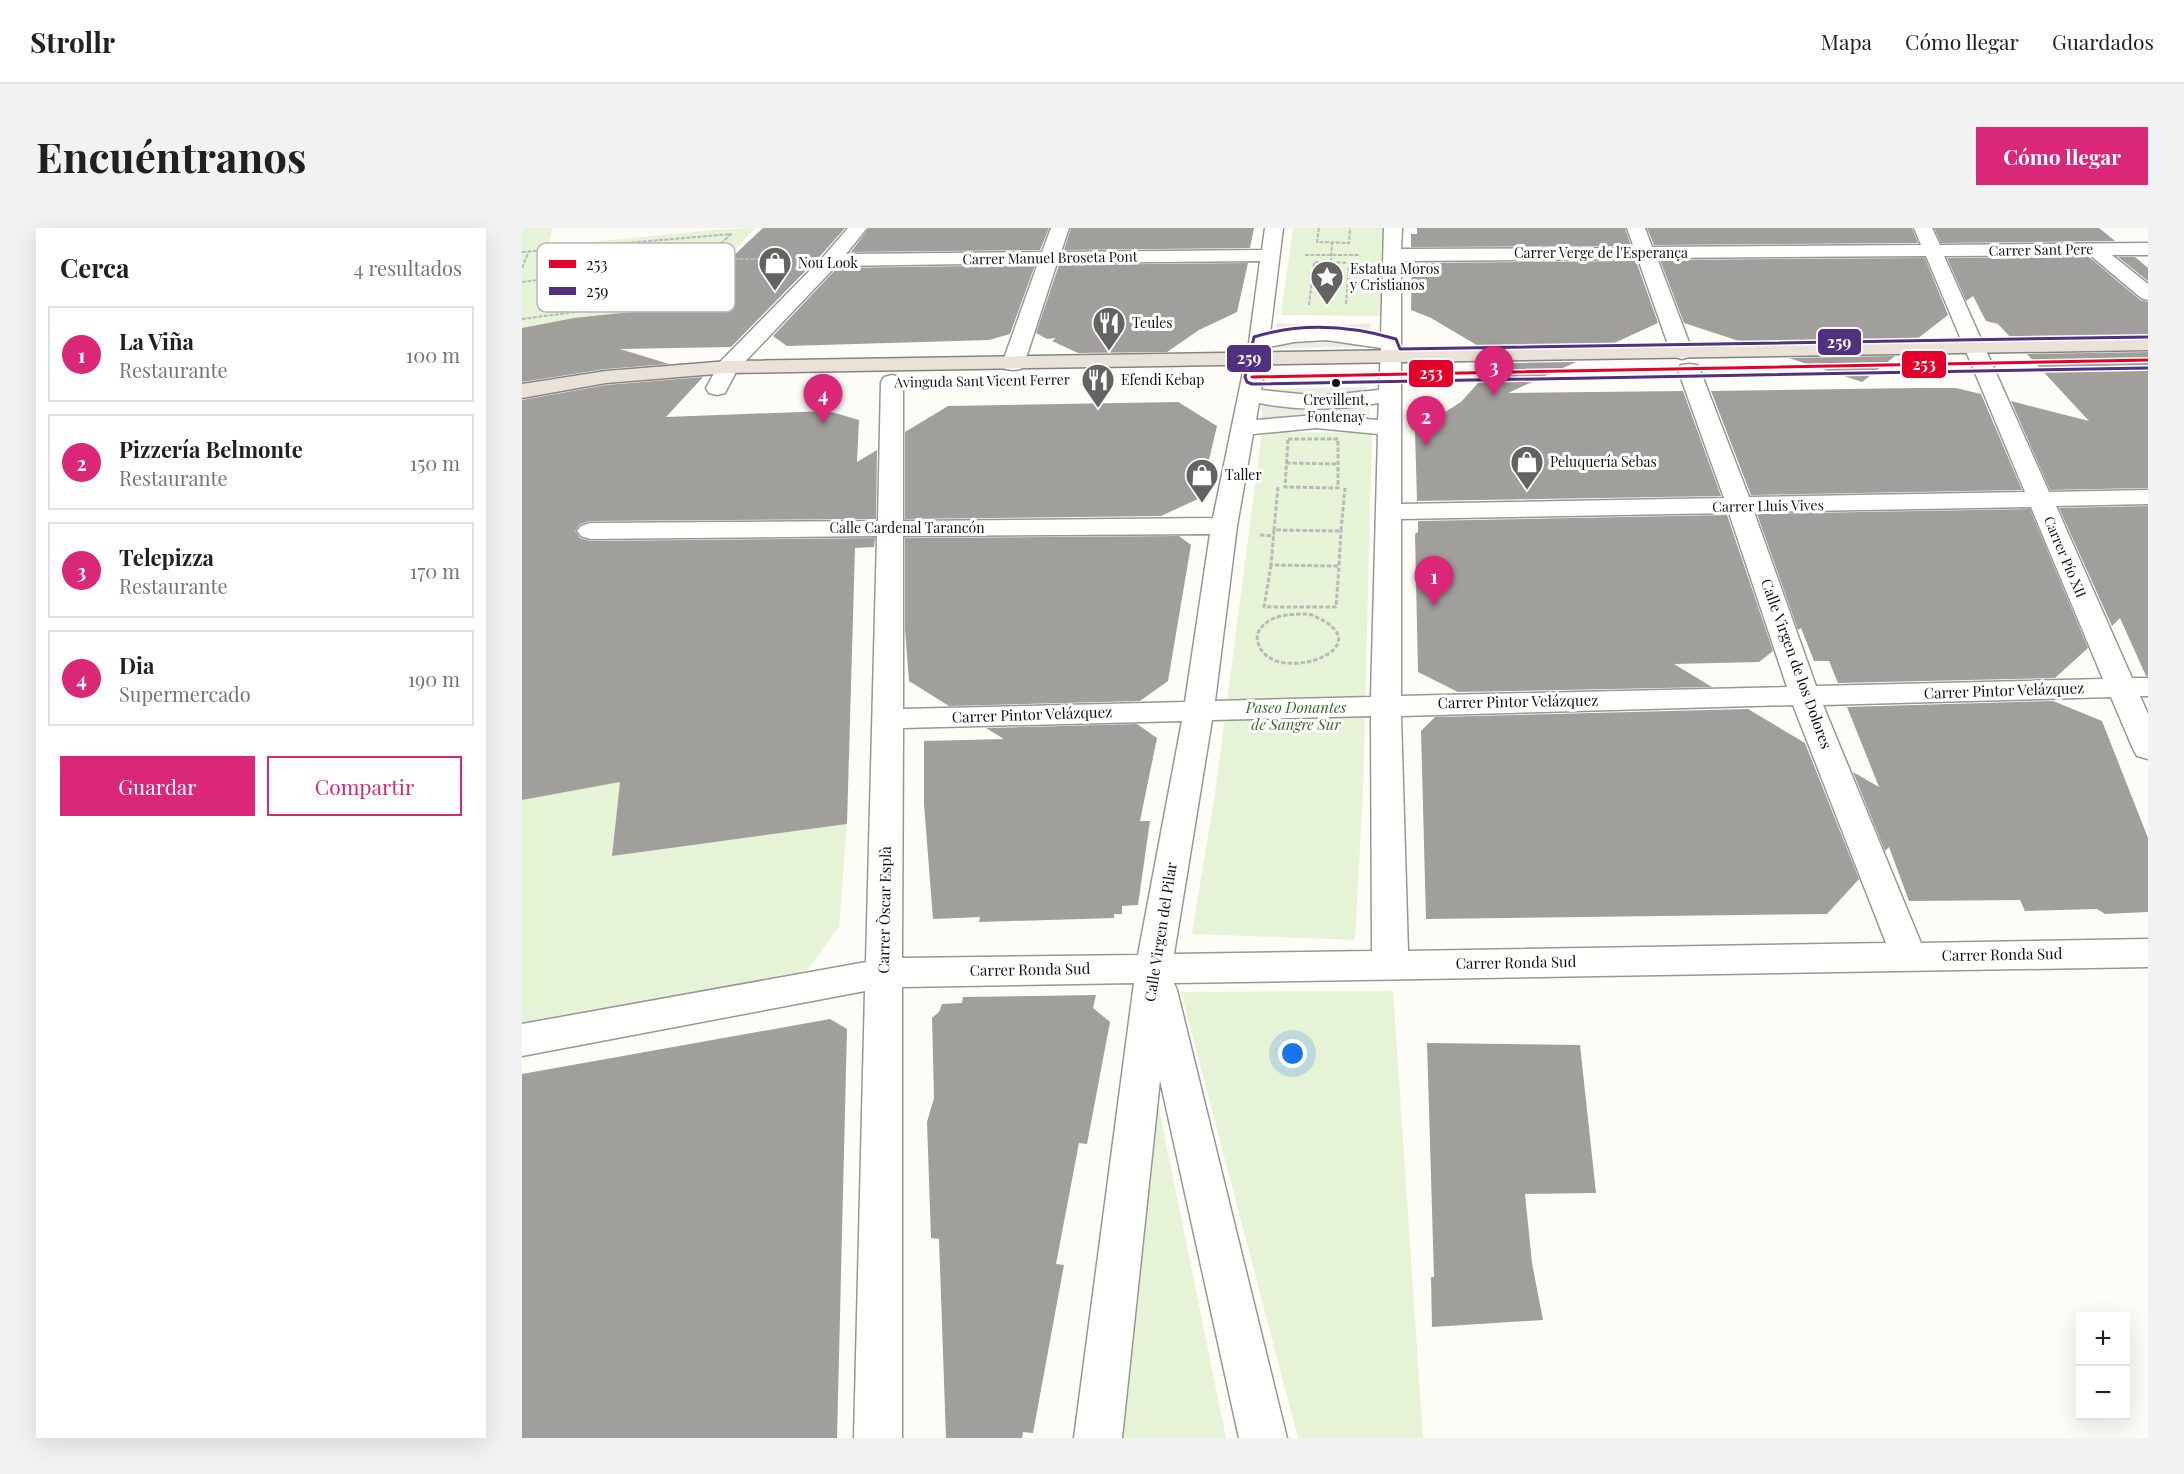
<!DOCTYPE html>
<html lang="es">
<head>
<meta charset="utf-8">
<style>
	body { margin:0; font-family:"Playfair Display",serif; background:#f2f2f2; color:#202124 }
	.controls { position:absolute; right:18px; bottom:18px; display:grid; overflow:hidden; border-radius:0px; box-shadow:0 6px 24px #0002 }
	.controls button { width:54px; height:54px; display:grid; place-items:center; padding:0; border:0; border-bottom:2px solid #e0e0e0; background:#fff; color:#202124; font:30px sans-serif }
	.you { position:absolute; left:771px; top:826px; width:21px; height:21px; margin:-15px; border:4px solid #fff; border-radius:50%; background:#1a73e8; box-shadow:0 0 0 9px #1a73e833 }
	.badge { display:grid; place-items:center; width:39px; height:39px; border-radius:50%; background:#db2777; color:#fff; font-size:20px; font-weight:700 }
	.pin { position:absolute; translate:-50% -50px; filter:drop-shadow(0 2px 3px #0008) }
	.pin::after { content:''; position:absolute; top:32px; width:21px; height:18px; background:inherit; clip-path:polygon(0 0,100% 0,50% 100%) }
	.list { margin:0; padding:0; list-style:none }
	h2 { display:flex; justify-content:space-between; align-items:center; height:78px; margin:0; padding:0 24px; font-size:26px }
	h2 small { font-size:20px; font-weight:400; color:#757577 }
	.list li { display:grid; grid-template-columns:39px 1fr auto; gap:18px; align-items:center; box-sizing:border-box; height:96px; margin:0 12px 12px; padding:0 12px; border:2px solid #e0e0e0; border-radius:0px }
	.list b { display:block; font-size:22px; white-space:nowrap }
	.list p { margin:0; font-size:20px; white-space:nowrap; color:#757577 }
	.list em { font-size:20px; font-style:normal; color:#757577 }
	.actions { display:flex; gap:12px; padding:18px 24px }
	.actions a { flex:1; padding:14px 0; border:2px solid #db2777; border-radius:0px; text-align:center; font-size:21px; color:#db2777 }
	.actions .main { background:#db2777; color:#fff }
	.map { position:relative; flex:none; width:1626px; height:1210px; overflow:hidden; border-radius:0px }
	header { display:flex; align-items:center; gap:36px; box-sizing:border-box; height:84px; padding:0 30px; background:#fff; border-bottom:2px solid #e0e0e0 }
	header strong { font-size:28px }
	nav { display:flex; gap:33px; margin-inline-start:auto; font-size:21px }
	.intro { display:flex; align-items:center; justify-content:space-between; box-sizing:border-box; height:144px; padding:0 36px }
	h1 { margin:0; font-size:42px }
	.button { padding:15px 27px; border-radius:0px; background:#db2777; color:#fff; font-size:21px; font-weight:700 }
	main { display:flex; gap:36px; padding:0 36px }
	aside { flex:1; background:#fff; border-radius:0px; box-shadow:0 6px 24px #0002 }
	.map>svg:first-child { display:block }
	.green { fill:#e7f3d7 }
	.plaza { fill:#edebe2 }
	.building { fill:#a19f9c }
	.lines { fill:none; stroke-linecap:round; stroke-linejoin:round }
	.minor-casing { stroke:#979795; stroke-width:3 }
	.highway-casing { stroke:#858482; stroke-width:3 }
	.path-far1 { stroke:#b9b9b8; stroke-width:2; stroke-dasharray:4 1.5; stroke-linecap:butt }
	.path { stroke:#b9b9b8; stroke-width:3; stroke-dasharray:4.5 2; stroke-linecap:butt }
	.minor { fill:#fffffe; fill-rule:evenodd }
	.highway { fill:#eae1d8; fill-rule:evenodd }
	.bus-1-casing { stroke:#fff; stroke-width:6 }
	.bus-2-casing { stroke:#fff; stroke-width:6 }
	.bus-1 { stroke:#e4002b; stroke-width:3 }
	.bus-2 { stroke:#513080; stroke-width:3 }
	.bus-dot { fill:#111; stroke:#fff; stroke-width:2 }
	.labels { text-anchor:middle; stroke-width:6; stroke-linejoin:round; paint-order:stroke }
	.far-street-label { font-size:14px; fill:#111; stroke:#fff }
	.far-poi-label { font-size:14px; fill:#111; stroke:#fff; text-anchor:start }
	.bus-label { font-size:14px; fill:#111; stroke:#fff }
	.street-label { font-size:15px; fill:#111; stroke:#fff }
	.park-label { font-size:15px; font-style:italic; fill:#2f6b1f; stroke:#fff }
	.key { fill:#fff; stroke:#b8b8b8; stroke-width:1.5 }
	.key-label { font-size:16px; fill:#111 }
	.line-badge { stroke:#fff; stroke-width:2 }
	.badge-label { font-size:16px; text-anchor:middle; font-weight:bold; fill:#fff }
</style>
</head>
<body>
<header>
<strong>Strollr</strong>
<nav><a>Mapa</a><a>Cómo llegar</a><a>Guardados</a></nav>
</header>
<div class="intro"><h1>Encuéntranos</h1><a class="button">Cómo llegar</a></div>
<main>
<aside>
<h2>Cerca<small>4 resultados</small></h2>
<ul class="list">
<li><span class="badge">1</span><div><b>La Viña</b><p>Restaurante</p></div><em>100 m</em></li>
<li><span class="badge">2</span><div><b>Pizzería Belmonte</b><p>Restaurante</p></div><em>150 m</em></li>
<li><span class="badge">3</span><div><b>Telepizza</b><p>Restaurante</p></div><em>170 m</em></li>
<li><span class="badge">4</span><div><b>Dia</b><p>Supermercado</p></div><em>190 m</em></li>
</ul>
<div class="actions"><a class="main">Guardar</a><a>Compartir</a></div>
</aside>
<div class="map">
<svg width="1626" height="1210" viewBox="0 0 1626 1210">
	<rect width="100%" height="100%" fill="#fdfcf7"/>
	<g class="green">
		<polygon points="0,0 31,0 26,18 191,2 233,0 149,89 0,106"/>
		<polygon points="771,0 862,0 860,88 759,87"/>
		<polygon points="740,204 850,205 841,563 833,712 670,706 694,558"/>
		<polygon points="98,554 90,628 325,596 317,699 276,755 0,798 0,572"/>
		<polygon points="871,763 901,1210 776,1210 659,764"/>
		<polygon points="633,861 704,1210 600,1210"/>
	</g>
	<g class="plaza">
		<polygon points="754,95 807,98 849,95 848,106 812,101 755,103"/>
		<polygon points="801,109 847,116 846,119 754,120 757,116"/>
		<polygon points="846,159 840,165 821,170 753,167 745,161"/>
		<polygon points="849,173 846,193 782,186 739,192 741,175 799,181 817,180"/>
	</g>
	<g class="building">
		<polygon points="241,0 323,0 300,26 209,119 98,121 147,136 84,141 0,154 0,100 52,90 157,79"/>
		<polygon points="347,0 527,0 518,22 329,24"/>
		<polygon points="549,0 732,0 728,20 542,22"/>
		<polygon points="895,0 1103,0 1109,18 889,19 889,6 895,6"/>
		<polygon points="1125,0 1390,0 1396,15 1132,17"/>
		<polygon points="1412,0 1577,0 1593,13 1419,15"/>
		<polygon points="1567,29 1618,72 1626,74 1626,108 1489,110 1476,96 1464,93 1451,68 1444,73 1425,30"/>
		<polygon points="1596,29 1613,29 1626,40 1626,53"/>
		<polygon points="1403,30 1426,87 1395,111 1220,114 1162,95 1138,32"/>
		<polygon points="1114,33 1136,95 1090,116 958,119 909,90 889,82 890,35"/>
		<polygon points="726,35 715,84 677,102 645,124 556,125 530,113 534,110 525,111 514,105 537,37"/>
		<polygon points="513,37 488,106 467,112 265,118 251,108 315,40"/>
		<polygon points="1626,124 1626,260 1528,262 1489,173 1567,193 1505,126"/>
		<polygon points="1373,128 1340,154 1267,130"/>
		<polygon points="1054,134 986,165 1161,163 1199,268 895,273 893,203 939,174 974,135"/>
		<polygon points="181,149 144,189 306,183 337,192 335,234 355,222 354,291 68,293 58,296 53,303 58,310 68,313 353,310 352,319 333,320 325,596 90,628 98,554 0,572 0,172 84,157"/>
		<polygon points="1394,160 1434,160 1459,166 1500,262 1229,267 1189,163"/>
		<polygon points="656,174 695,198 678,270 639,288 383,291 383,204 426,178"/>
		<polygon points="1626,278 1626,448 1624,448 1598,390 1590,398 1537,280"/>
		<polygon points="1508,281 1566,420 1533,450 1316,455 1307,433 1292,433 1279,400 1276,402 1235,286"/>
		<polygon points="1205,287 1251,423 1237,434 1152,436 1190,459 936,464 896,444 893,306 896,304 896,293"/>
		<polygon points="657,308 669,317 646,453 618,473 427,478 387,453 383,401 383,310"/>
		<polygon points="1531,473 1580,493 1626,610 1626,684 1583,686 1575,681 1503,683 1498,672 1387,673 1367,619 1363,623 1331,544 1357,559 1325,479"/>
		<polygon points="1226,481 1283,515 1337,651 1305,686 904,691 899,503 913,489"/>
		<polygon points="615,496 635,510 618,593 628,593 616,677 600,678 600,686 592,686 592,690 457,694 458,689 411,691 402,576 402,513 482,511 464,500"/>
		<polygon points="574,767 571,780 588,794 565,916 557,915 534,1036 542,1037 511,1205 501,1204 500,1210 424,1210 417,1011 409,1010 405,894 412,870 410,790 417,784 420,776 440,775 441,769"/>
		<polygon points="308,791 325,801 315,1210 0,1210 0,846"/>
		<polygon points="905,815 1058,817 1074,965 1003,966 1010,1035 1021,1092 910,1099 909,1049 912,1049"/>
	</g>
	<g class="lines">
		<g class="minor-casing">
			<path id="minor" d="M326,0H345L324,26L520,24L529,0H547L539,24L740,22L743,0H761L748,106C785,97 822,99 859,108L862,0H880L879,21L1112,20L1105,0H1123L1130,19L1399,17L1392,0H1410L1418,17L1626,15V27H1590L1626,56V72L1619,70L1568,27L1422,28L1527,264L1626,262V276L1534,278L1610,450H1626V468H1618L1626,486V531L1615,528L1611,521L1589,469L1301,477L1399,715L1626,711V739L652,755L655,762L765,1210H717L638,852L600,1210H552L612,755L380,759V1210H332L343,763L0,828V796L344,734L355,308L68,311L59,308L55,303L59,298L68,295L356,293L359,154L362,149L370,147L378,149L381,154V293L691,290L727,115L738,33L535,35L502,136L499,141L491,142L483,141L480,136L516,35L314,38L215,142L203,165L195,167L187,165L184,160L198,134L302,28ZM1404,28L1503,264L1227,269L1178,142L1175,137L1167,136L1159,137L1156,142L1202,270L879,276V33L1116,31L1149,125L1153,129L1160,131L1167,129L1171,125L1135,30ZM804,112L859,120L857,162L798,168L739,162L747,119L772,114ZM737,175C777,183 816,182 857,175L856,192L794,187L734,192ZM794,200L856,206L849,469L693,473L715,298L731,206ZM1509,279L1581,451L1294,458L1232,284ZM1207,285L1265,459L879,468V291ZM688,306L663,474L381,481V308ZM1271,477L1364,715L886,723L879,488ZM849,488L850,723L652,726L690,492ZM660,493L616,727L380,730L381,500Z"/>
		</g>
		<g class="highway-casing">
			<polygon id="highway" points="1626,110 1626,122 206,145 84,155 0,170 0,156 84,143 206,133"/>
		</g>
		<g class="path-far1">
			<polyline points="797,0 795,14 827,15 828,0"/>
			<polyline points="99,22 100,15"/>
			<polyline points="0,24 209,6 183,31 264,31"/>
			<polyline points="783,27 838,27"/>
			<polyline points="809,34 827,35 824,76"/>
			<polyline points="0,40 7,23"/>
			<polyline points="0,54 183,31"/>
			<polyline points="147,54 163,51"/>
			<polyline points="787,77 792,34 809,34 810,15"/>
			<polyline points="0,91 143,72 183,31"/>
		</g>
		<g class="path">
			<polygon points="766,211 816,211 816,260 763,259"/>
			<polyline points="764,235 816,236"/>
			<polyline points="756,259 752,302 819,303 823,260"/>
			<polyline points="752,302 749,337 817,338 819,303"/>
			<polyline points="738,307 752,308"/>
			<polyline points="749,337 742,379 814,379 817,338"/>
			<path d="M787,386C876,420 736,466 735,407C743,386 768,386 787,386Z"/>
		</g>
		<use href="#minor" class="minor"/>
		<use href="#highway" class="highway"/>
		<g class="bus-1-casing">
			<polyline id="bus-1" points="730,149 1626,132"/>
		</g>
		<g class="bus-2-casing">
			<path id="bus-2" d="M1626,109L878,121L874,111C826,97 780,94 732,109L723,149L725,154L730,156L1626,140"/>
		</g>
		<use href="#bus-1" class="bus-1"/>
		<use href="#bus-2" class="bus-2"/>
	</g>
	<defs>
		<g id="shop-pin" transform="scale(1.725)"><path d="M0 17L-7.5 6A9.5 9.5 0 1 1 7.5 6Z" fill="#646362" stroke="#fff"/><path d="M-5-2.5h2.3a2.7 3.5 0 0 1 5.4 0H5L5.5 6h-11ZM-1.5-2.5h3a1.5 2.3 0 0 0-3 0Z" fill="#fff"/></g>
		<g id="sight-pin" transform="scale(1.725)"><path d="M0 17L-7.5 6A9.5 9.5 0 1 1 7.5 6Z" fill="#646362" stroke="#fff"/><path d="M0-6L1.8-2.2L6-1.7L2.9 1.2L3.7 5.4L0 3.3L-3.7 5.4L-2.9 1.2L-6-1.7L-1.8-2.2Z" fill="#fff"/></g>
		<g id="restaurant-pin" transform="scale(1.725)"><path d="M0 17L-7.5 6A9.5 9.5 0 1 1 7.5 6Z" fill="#646362" stroke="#fff"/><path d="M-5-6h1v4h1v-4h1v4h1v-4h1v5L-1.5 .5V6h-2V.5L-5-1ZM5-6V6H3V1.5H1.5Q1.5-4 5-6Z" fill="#fff"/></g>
	</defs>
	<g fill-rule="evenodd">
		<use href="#shop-pin" x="253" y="35"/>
		<use href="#sight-pin" x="805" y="49"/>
		<use href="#restaurant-pin" x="587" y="95"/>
		<use href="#restaurant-pin" x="576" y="152"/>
		<use href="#shop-pin" x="1005" y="234"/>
		<use href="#shop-pin" x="680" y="247"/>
	</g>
	<circle class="bus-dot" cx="814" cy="155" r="5"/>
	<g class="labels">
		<g class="far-street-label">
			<text transform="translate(1519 22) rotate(-1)" y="5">Carrer Sant Pere</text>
			<text x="1079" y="30">Carrer Verge de l'Esperança</text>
			<text transform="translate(528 30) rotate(-1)" y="5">Carrer Manuel Broseta Pont</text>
			<text transform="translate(460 153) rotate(-1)" y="5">Avinguda Sant Vicent Ferrer</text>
			<text transform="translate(1246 278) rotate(-1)" y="5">Carrer Lluis Vives</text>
			<text x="385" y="305">Calle Cardenal Tarancón</text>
			<text transform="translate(1543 329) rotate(67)" y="5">Carrer Pío XII</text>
		</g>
		<g class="far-poi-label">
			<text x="276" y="40">Nou Look</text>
			<text x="828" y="46">Estatua Moros<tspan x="828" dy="16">y Cristianos</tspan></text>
			<text x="610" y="100">Teules</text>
			<text x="599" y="157">Efendi Kebap</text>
			<text x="1028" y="239">Peluquería Sebas</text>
			<text x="703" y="252">Taller</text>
		</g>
		<g class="bus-label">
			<text x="814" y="177">Crevillent,<tspan x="814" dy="17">Fontenay</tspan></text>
		</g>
		<g class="street-label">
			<text transform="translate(1274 436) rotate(70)" y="5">Calle Virgen de los Dolores</text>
			<text transform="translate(1482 463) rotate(-2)" y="5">Carrer Pintor Velázquez</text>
			<text transform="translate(996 474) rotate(-1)" y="5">Carrer Pintor Velázquez</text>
			<text transform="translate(510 487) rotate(-2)" y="5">Carrer Pintor Velázquez</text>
			<text transform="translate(363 682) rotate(-89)" y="5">Carrer Òscar Esplà</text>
			<text transform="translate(639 704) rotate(-81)" y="5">Calle Virgen del Pilar</text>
			<text transform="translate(1480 727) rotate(-1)" y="5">Carrer Ronda Sud</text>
			<text transform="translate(994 735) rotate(-1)" y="5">Carrer Ronda Sud</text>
			<text transform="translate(508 742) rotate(-1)" y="5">Carrer Ronda Sud</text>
		</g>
		<g class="park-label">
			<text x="774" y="485">Paseo Donantes<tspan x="774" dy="17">de Sangre Sur</tspan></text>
		</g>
	</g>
	<rect x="15" y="15" width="198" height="69" rx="9" class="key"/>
	<rect x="27" y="32" width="27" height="8" fill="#e4002b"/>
	<rect x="27" y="59" width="27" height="8" fill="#513080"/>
	<g class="key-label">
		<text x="64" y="42">253</text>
		<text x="64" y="69">259</text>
	</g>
	<g class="line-badge">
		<rect x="1295" y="100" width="45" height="28" rx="6" fill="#513080"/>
		<rect x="704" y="116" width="46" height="29" rx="6" fill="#513080"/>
		<rect x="1379" y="122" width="46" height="29" rx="6" fill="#e4002b"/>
		<rect x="886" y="131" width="46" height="29" rx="6" fill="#e4002b"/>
	</g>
	<g class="badge-label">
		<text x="1317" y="120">259</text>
		<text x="727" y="136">259</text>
		<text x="1402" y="142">253</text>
		<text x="909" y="151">253</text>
	</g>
</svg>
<div class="controls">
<button>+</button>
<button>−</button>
</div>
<div class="you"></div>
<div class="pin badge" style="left:912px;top:378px">1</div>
<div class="pin badge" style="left:904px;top:218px">2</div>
<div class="pin badge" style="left:972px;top:168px">3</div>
<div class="pin badge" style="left:301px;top:196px">4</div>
</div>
</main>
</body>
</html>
